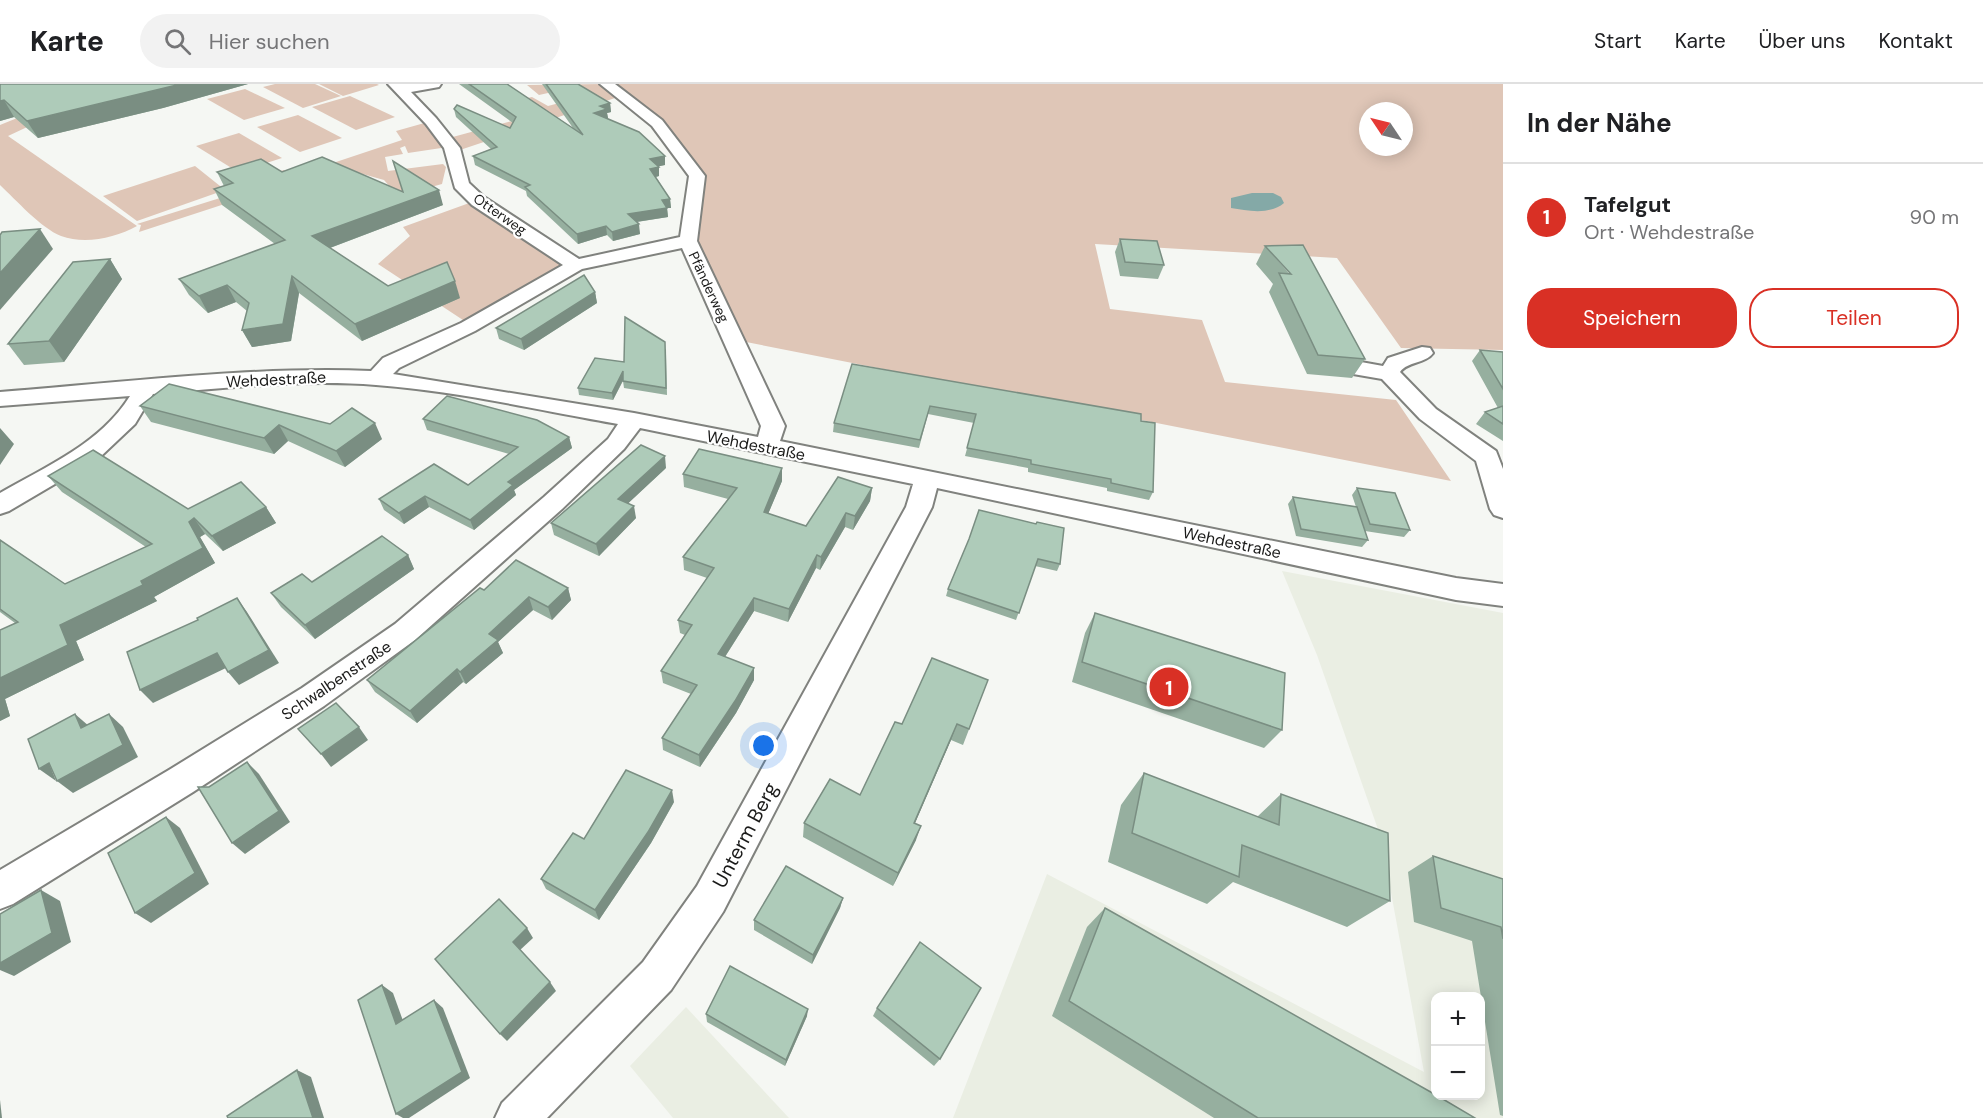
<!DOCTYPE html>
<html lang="de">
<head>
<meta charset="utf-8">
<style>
	body { margin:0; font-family:"DM Sans",sans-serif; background:#f2f2f2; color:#202124 }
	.controls { position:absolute; right:18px; bottom:18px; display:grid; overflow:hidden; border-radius:12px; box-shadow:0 3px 15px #0003 }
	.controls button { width:54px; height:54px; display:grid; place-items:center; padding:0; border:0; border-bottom:2px solid #e0e0e0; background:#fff; color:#202124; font:30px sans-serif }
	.compass { position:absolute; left:1359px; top:18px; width:54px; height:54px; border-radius:50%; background:#fff; box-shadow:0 3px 15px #0003; rotate:305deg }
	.you { position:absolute; left:764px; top:662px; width:21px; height:21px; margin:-15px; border:4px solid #fff; border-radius:50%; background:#1a73e8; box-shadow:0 0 0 9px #1a73e833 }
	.badge { display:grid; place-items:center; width:39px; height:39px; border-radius:50%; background:#d93025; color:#fff; font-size:20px; font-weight:700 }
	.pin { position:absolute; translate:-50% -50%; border:3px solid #fff; box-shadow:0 2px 6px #0006 }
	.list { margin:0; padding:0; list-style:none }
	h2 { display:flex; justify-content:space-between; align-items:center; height:78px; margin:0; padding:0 24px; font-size:26px }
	h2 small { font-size:20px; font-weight:400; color:#757577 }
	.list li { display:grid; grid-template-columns:39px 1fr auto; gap:18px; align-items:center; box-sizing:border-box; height:108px; padding:0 24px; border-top:2px solid #e0e0e0 }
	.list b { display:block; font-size:22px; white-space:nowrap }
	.list p { margin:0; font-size:20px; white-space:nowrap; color:#757577 }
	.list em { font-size:20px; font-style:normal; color:#757577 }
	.actions { display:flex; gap:12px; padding:18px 24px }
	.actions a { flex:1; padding:14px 0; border:2px solid #d93025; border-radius:24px; text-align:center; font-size:21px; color:#d93025 }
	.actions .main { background:#d93025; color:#fff }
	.icon { flex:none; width:33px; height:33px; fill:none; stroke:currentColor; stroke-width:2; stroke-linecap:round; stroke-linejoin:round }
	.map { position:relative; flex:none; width:1503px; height:1034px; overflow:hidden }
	header { display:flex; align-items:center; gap:36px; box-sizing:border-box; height:84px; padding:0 30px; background:#fff; border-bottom:2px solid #e0e0e0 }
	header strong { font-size:28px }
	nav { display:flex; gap:33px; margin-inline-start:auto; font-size:21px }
	.search { width:420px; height:54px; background:#f2f2f2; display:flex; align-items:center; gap:15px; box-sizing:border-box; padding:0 21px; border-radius:33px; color:#757577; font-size:22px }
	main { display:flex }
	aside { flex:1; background:#fff }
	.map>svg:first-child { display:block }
	.built { fill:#eaeee3; fill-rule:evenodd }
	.green { fill:#dfc6b7; fill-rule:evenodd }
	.water { fill:#84a9a7 }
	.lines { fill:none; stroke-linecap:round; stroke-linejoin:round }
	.minor-casing { stroke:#80827e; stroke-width:4 }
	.minor { fill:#fff; fill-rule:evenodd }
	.wall { fill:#96af9f }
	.shaded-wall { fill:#7a8e82 }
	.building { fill:#aecbb9; stroke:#7a8e82; stroke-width:1.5 }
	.labels { text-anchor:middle; stroke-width:4.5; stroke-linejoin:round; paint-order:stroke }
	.far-street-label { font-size:14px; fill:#1a1a19; stroke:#fff }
	.street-label { font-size:16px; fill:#1a1a19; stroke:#fff }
	.near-street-label { font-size:20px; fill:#1a1a19; stroke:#fff }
</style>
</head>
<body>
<header>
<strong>Karte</strong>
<div class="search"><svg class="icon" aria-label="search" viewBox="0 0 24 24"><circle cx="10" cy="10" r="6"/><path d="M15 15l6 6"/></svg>Hier suchen</div>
<nav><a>Start</a><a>Karte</a><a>Über uns</a><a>Kontakt</a></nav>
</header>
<main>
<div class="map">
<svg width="1503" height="1034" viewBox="0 0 1503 1034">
	<rect width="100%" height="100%" fill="#f5f7f3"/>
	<g class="built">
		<path d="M1282,487L1503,529V1034H953L1047,790L1424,988L1381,754L1317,571ZM1436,912H1480V1012H1436Z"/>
		<polygon points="686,923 789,1034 673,1034 630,982"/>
	</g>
	<g class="green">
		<polygon points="275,0 315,0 341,12 303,24 263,3"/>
		<polygon points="319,0 377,0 379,1 343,12"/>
		<polygon points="602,0 615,14 460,66 449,54 512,37 493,22 532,13 548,22 589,11 575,3 539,11 527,1"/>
		<path d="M611,0H1503V266L1401,264L1337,174L1095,160L1110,225L1202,236L1225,298L1396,316L1451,397L736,256L696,152L702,90ZM1368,27H1404V63H1368Z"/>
		<polygon points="245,5 285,24 244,36 207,15"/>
		<polygon points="350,12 395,33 356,46 312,23"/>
		<path d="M27,30L40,37L8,52L137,142C115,154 85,161 61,152C41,144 16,116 0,101V41Z"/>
		<polygon points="298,31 342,54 300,68 257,43"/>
		<polygon points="428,38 448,63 408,69 405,62 400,64 403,70 385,73 388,87 443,80 446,83 442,100 398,112 384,96 338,83 139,148 141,141 137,140 284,94 277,88 284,86 294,92 402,56 396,47"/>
		<polygon points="239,49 282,74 238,88 196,62"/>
		<polygon points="195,82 225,106 137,137 103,112"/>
		<polygon points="472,118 567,182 466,238 378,180 410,152 403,143"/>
	</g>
	<path class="water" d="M1252,109H1273L1281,113L1284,119C1270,131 1248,127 1231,124V114Z"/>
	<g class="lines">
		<g class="minor-casing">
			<g id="minor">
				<path d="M388,0H441L439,3L411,8L436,34L460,64L469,99L484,113L579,175L680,153L689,92L652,42L600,0H615L662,36L705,92L697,157L785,342L780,357L1456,494L1503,500V522L1456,516L937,404L932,423L723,828L671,906L547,1034H495L502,1019L643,878L697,802L906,423L913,400L640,344L624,365L562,425L415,556L324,622L193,708L13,820L0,825V786L169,686L302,604L395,540L544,413L608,355L618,340C538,326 457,307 376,301C302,295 227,304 153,310L135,340L99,374L9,427L0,430V409C47,382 101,359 130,312L0,322V308C121,299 251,282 371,287L383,274L461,239L563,181L472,121L455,104L444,64L426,40ZM682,164L761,342L758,353L634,329L393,290L399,284L475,247L582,185Z"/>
				<path d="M1422,263L1430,264L1433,269C1425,280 1408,277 1400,288L1436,325L1496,367L1503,385V434L1494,431L1490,425L1476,377L1420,335L1382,295L1353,290L1350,285L1353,280L1361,278L1383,282L1388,274Z"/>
			</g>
		</g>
		<use href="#minor" class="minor"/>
	</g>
	<g class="wall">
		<polygon points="0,0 248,0 163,24 38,54 14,33 0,37"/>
		<polygon points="459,0 507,0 573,44 542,0 578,0 610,19 611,28 607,29 608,34 606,34 665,81 658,82 659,92 656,93 670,115 671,124 667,124 668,133 637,138 640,150 613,157 607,151 578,160 527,112 526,107 475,81 473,72 491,65 456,33 454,25 510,44 513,39"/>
		<polygon points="217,88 282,88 403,108 443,121 330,164 388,202 460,214 362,257 299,209 291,257 252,263 242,246 247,227 236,218 208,229 189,211 179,195 275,160 222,121 214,105 224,102"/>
		<polygon points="1120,155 1164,181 1158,195 1120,192 1115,168"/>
		<polygon points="1265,162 1365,275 1352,294 1307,290 1269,208 1273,200 1256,180"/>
		<polygon points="110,175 122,195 64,278 24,281 8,260"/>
		<polygon points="595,208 597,219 524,266 499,255 496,244"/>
		<polygon points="666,265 667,311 624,304 623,297 613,316 579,311 578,304 624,278"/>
		<polygon points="1480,266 1503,268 1503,357 1476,340 1485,328 1498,324 1472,277"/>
		<polygon points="852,280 1141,337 1153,408 1149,416 1107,407 1107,404 1028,388 1028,384 965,372 974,339 928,330 919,364 833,348 834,339"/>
		<polygon points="140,322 382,355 345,383 288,357 274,370 151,338"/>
		<polygon points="423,335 569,353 572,364 514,406 516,411 474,446 429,423 404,440 384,426 379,415 468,401 509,370 427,346"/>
		<polygon points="666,384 628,419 636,434 599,472 554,451 551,439"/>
		<polygon points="782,384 782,397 768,430 806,442 872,404 870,417 853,446 845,443 820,486 816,484 788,538 754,527 725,573 754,584 754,596 736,629 700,683 663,666 662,654 691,610 663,599 661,587 685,551 680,549 678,536 707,494 684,486 683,473 728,415 684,403 683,390"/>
		<polygon points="48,392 188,425 266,423 276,439 223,467 205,450 200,453 215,479 154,513 157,517 76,557 84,576 5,615 10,632 0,637 15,539 0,528 0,456 65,500 146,463 62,408"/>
		<polygon points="1357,404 1410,446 1404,453 1365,447 1368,456 1362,463 1296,452 1288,420 1293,413 1356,423 1352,411"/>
		<polygon points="969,455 1060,480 1057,487 1035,482 1016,536 946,512 948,505"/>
		<polygon points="408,471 414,485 315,555 281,523 271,509"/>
		<polygon points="568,504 571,516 552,536 533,526 498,558 503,569 466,600 463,598 417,639 375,608 367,596 484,506"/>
		<polygon points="1095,529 1282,646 1264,664 1072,598 1085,549"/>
		<polygon points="988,596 963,661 951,656 915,739 916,756 893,802 803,753 804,739 860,711 902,640"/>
		<polygon points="1144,689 1257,733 1281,710 1390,817 1347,843 1233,798 1207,820 1108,778 1121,721"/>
		<polygon points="674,718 651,759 599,836 546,805 541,795 584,755"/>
		<polygon points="1433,772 1503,795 1503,1032 1500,1031 1472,857 1414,838 1408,788"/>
		<polygon points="843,814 840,824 812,880 754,846 754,836"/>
		<polygon points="1105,824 1475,1034 1214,1034 1052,932 1087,843"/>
		<polygon points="877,924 940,975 934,982 873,932"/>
		<polygon points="706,930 807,932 785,982 707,938"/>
	</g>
	<g class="shaded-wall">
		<polygon points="181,0 248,0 163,24 38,54 27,37"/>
		<polygon points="4,16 14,33 0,37 0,17"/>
		<polygon points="610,19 611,28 607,29 608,34 595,37 594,29 600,22"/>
		<polygon points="665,72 665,81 651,84 650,75"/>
		<polygon points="659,83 659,92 651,94 650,85"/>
		<polygon points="439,106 443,121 319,168 312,152"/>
		<polygon points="670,115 671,124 667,124 668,133 629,139 628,130 662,116"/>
		<polygon points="639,140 640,150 613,157 612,148"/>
		<polygon points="606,142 607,151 578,160 577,150"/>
		<polygon points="40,145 53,165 0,226 0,189"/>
		<polygon points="110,175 122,195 64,278 49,257"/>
		<polygon points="292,192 299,209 291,257 252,263 242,246"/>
		<polygon points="455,197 460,214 362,257 355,240"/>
		<polygon points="227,201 236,218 208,229 199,212"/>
		<polygon points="595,208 597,219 524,266 521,255"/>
		<polygon points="623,287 624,294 613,316 612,309"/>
		<polygon points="375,339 382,355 345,383 336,367"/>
		<polygon points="279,341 288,357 274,370 264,354"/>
		<polygon points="0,344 14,360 0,381"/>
		<polygon points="569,353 572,364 514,406 516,411 474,446 470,436 508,398"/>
		<polygon points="665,372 666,384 620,427 618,415"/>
		<polygon points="782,384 782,397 763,442 764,428"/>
		<polygon points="872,404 870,417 853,446 855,432"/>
		<polygon points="425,412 429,423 404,440 399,429"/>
		<polygon points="634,422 636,434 599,472 596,460"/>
		<polygon points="266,423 276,439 223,467 212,452"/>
		<polygon points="846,429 845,443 820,486 821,473"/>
		<polygon points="194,434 205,450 200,453 215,479 154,513 157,517 76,557 84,576 5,615 10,632 0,637 0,594 60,541 141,497 189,438"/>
		<polygon points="408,471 414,485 315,555 305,541"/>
		<polygon points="817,471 816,484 788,538 789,525"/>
		<polygon points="568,504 571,516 552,536 548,523"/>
		<polygon points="529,513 533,526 498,558 503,569 466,600 460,588 489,550"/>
		<polygon points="237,514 247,528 279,579 239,601 228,588"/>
		<polygon points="754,514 754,527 719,582 718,570"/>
		<polygon points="217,569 228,583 153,619 140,606"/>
		<polygon points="754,584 754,596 736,629 700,683 699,671"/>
		<polygon points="457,585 463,598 417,639 410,627"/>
		<polygon points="75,630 90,643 81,644"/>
		<polygon points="109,630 123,643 138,673 73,709 57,697"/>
		<polygon points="957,640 951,656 909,753 914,739"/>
		<polygon points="359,643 368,656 331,683 321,670"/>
		<polygon points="247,678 259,690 290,738 245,770 232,759"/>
		<polygon points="49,679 56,697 39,685"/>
		<polygon points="672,706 674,718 651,759 599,836 595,826"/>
		<polygon points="166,733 180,744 209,800 151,839 135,829"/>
		<polygon points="921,742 916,756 893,802 898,789"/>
		<polygon points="41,806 60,817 71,858 14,892 0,886 0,879"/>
		<polygon points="843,814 840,824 812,880 813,871"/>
		<polygon points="527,844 533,854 519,867 513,858"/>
		<polygon points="550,898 556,907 507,957 500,950"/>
		<polygon points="382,901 393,909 407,948 396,940"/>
		<polygon points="434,916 443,924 470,994 409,1034 403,1034 396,1030"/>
		<polygon points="808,925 807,932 785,982 786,976"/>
		<polygon points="297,986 311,993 324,1034 313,1034"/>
		<polygon points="0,1016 2,1034 0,1034"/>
	</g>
	<g class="building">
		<polygon points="0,0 181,0 27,37 4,16 0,17"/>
		<polygon points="469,0 507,0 583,51 546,0 578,0 610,19 600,22 607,25 594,29 639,48 665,72 650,75 659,83 650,85 670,115 662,116 667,124 628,130 639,140 612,148 606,142 577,150 525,103 530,101 473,72 497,63 454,25 457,21 510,44 516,33"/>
		<polygon points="322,73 403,108 393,77 439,106 312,152 388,202 447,178 455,197 355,240 292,192 283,240 242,246 249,219 227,201 199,212 179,195 285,156 214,105 233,99 217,88 261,75 282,88"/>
		<polygon points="40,145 0,189 0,151 2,148"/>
		<polygon points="1120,155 1157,157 1164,181 1125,178"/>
		<polygon points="1303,161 1365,275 1318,271 1279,189 1291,190 1265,162"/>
		<polygon points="110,175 49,257 8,260 73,178"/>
		<polygon points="584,191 595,208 521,255 496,244"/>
		<polygon points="625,233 665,258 666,304 623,297 623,287 612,309 578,304 595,274 624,278"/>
		<polygon points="1480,266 1503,268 1503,305"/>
		<polygon points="852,280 1141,330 1141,337 1155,339 1153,408 1111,399 1111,395 1031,380 1031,376 967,364 976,330 930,322 920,356 834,339"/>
		<polygon points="169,300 330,340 352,324 375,339 336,367 279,341 264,354 140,322"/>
		<polygon points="447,312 537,336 569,353 508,398 513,401 470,436 425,412 399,429 379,415 434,380 468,401 518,363 423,335"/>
		<polygon points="1503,322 1503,340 1485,328"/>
		<polygon points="641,361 665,372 618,415 634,422 596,460 551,439"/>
		<polygon points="699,365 782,384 764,428 806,442 838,393 872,404 855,432 846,429 821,473 817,471 789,525 754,514 718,570 754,584 735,617 699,671 662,654 697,601 661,587 692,541 678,536 714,484 683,473 737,404 683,390"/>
		<polygon points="93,366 188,425 241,398 266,423 212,452 194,434 189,438 203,464 141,497 143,501 60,541 68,561 0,594 0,546 18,538 0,525 0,456 65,500 152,460 48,392"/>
		<polygon points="1357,404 1395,409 1410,446 1370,440"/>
		<polygon points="1293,413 1357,423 1368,456 1301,445"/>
		<polygon points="979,426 1036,440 1037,438 1064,444 1060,480 1038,475 1019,529 948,505 969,455"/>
		<polygon points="382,452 408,471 305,541 271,509 302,490 312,498"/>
		<polygon points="516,476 568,504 548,523 529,513 489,550 498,556 460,588 457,585 410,627 367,596 480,504 484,506"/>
		<polygon points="237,514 269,566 228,588 217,569 140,606 127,568 198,536 197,534"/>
		<polygon points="1095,529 1285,589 1282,646 1082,578"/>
		<polygon points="932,574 988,596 969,645 957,640 914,739 921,742 898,789 804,739 830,695 860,711 895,638 902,640"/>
		<polygon points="336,619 359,643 321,670 298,645"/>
		<polygon points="75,630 81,644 109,630 123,661 57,697 49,679 39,685 28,655"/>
		<polygon points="247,678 279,727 232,759 198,703 209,703"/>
		<polygon points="626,686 672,706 648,748 595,826 541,795 573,749 584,755"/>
		<polygon points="1144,689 1279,741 1281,710 1388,749 1390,817 1242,761 1239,793 1132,749"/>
		<polygon points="166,733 195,789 135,829 108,769"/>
		<polygon points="1433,772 1503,795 1503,855 1501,843 1441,824"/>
		<polygon points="786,782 843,814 813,871 754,836"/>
		<polygon points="41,806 52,849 0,879 0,830"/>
		<polygon points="499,815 527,844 513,858 550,898 500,950 435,875"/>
		<polygon points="1105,824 1436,1011 1475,1034 1258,1034 1069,917"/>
		<polygon points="920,858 981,904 940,975 877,924"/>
		<polygon points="730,882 808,925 786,976 706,930"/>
		<polygon points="382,901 396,940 434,916 462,988 396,1030 358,916"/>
		<polygon points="297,986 313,1034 228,1034 227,1032"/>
	</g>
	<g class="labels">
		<g class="far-street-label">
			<text transform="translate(500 130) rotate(35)" y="5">Otterweg</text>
			<text transform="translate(709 203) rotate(65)" y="5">Pfänderweg</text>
		</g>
		<g class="street-label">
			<text transform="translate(276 295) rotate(-3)" y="6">Wehdestraße</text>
			<text transform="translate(756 361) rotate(11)" y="6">Wehdestraße</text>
			<text transform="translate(1232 458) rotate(12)" y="6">Wehdestraße</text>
			<text transform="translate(336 596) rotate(-34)" y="6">Schwalbenstraße</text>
		</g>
		<g class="near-street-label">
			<text transform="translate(745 751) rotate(-62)" y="7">Unterm Berg</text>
		</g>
	</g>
</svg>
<div class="controls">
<button>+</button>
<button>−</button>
</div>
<svg class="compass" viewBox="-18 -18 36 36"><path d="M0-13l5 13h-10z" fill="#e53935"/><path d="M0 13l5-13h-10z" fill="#757577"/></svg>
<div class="you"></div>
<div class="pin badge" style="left:1169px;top:603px">1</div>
</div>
<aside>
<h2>In der Nähe<small></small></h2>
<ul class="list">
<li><span class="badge">1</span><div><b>Tafelgut</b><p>Ort · Wehdestraße</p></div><em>90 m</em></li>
</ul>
<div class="actions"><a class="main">Speichern</a><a>Teilen</a></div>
</aside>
</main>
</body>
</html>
